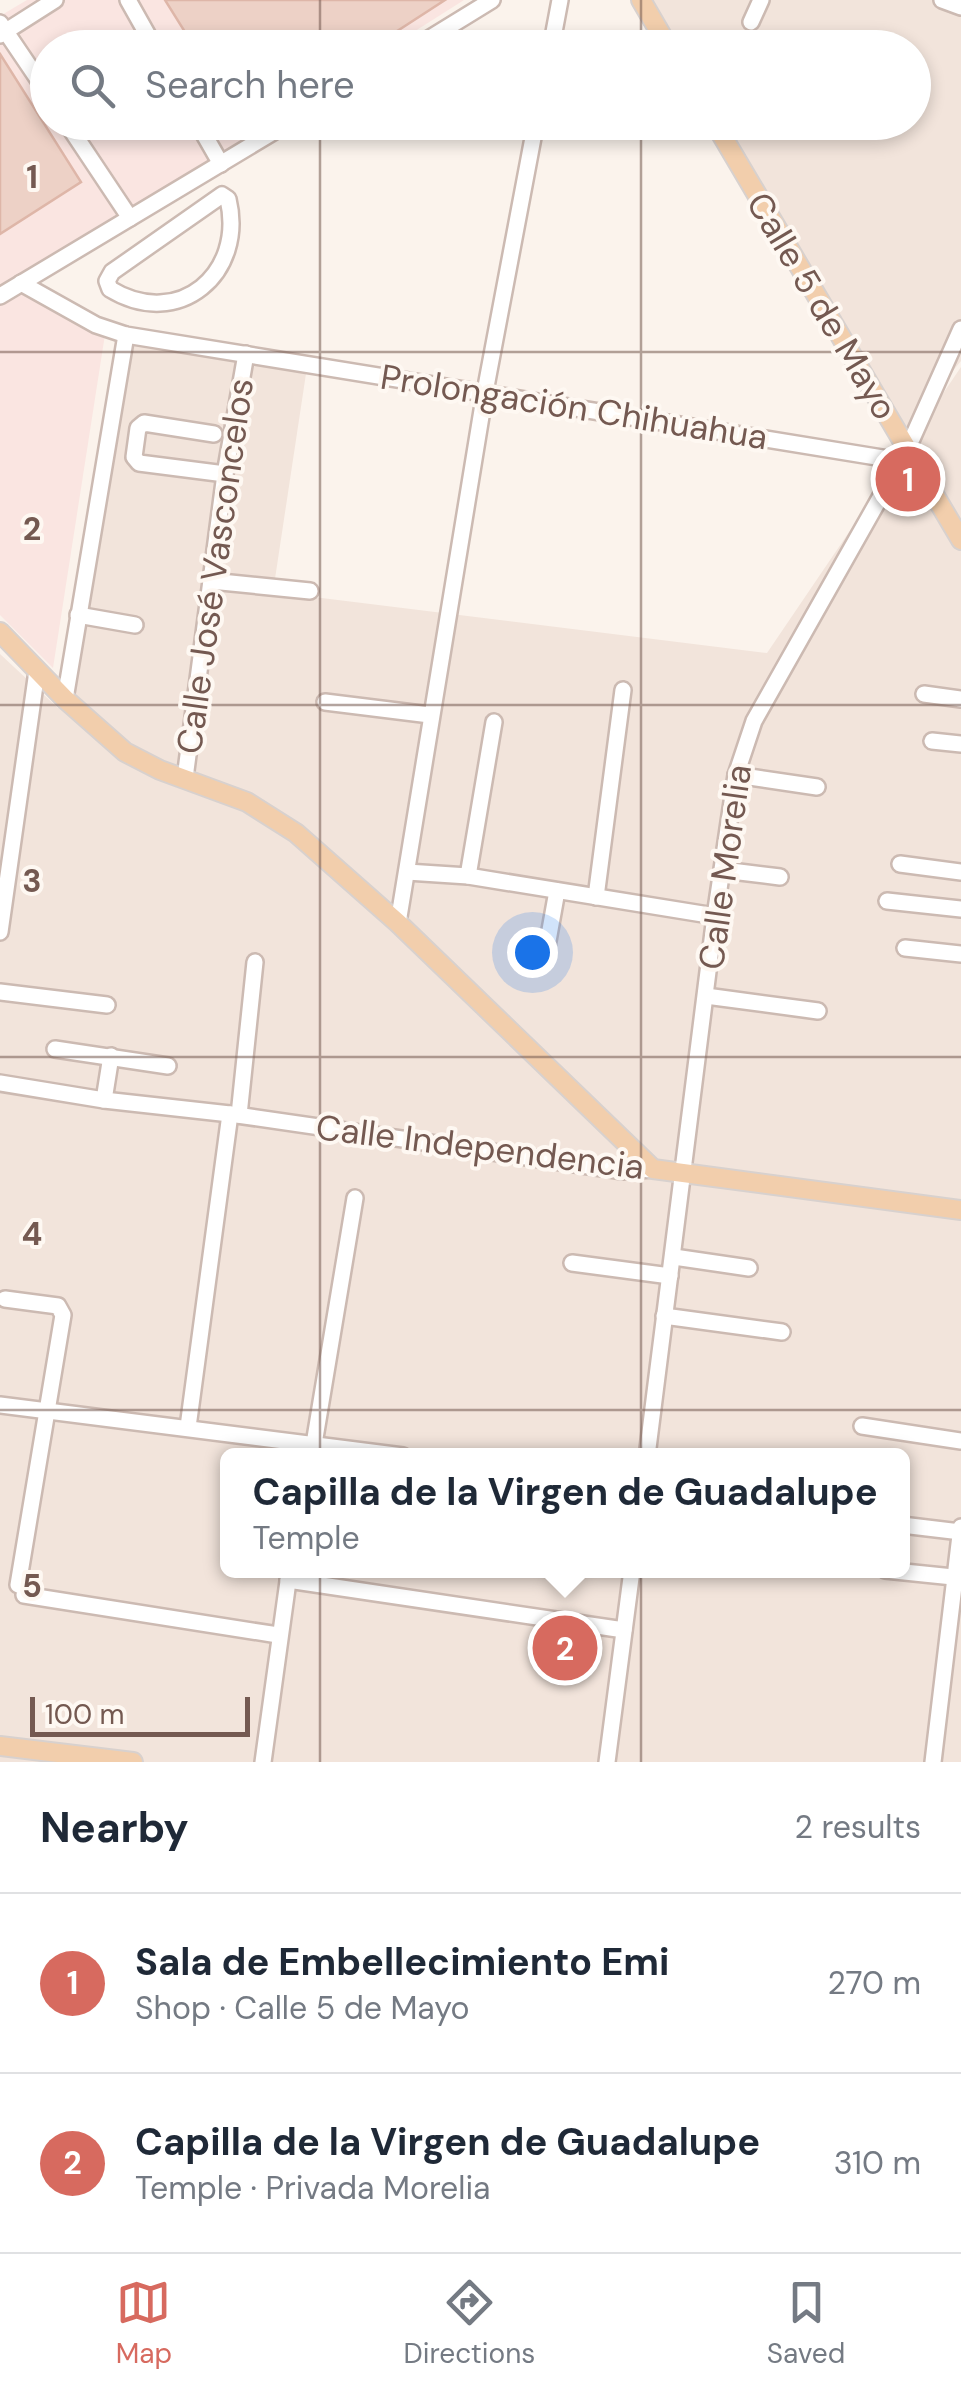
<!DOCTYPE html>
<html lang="en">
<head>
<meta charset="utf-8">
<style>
	body { margin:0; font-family:"DM Sans",sans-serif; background:#f6f6f7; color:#1f2937 }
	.scale { position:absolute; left:30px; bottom:25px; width:220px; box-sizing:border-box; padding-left:10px; border:5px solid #745951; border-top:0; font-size:28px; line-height:35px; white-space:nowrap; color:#745951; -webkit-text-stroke:8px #fef8f2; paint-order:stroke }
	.you { position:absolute; left:532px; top:952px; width:35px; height:35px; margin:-25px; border:8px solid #fff; border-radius:50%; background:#1a73e8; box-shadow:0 0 0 15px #1a73e833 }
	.badge { display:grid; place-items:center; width:65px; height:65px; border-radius:50%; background:#d76a5f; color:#fff; font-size:32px; font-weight:700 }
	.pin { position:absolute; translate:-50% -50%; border:5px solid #fff; box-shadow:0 2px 10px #0006 }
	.popup { position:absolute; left:220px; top:1448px; width:690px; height:130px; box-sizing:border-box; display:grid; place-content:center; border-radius:15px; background:#fff; filter:drop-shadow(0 2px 8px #0005); font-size:32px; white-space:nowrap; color:#747a83 }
	.popup b { font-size:38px; color:#1f2937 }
	.popup::after { content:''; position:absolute; left:50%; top:100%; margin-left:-20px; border:20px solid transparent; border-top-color:#fff }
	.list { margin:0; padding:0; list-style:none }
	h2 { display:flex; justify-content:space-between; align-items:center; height:130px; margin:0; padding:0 40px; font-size:42px }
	h2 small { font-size:32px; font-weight:400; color:#747a83 }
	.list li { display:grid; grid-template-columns:65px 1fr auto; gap:30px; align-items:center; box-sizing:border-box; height:180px; padding:0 40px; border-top:2px solid #e0e1e3 }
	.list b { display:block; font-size:38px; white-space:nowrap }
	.list p { margin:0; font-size:32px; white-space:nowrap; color:#747a83 }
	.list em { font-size:32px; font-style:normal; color:#747a83 }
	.icon { flex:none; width:55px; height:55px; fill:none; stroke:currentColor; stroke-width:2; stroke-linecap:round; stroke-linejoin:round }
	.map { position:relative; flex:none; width:961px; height:1762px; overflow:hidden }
	.search { position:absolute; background:#fff; box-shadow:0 5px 15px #0003; left:30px; right:30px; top:30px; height:110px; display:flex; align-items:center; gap:25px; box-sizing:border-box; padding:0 35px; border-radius:55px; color:#747a83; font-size:38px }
	.sheet { height:490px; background:#fff }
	nav { display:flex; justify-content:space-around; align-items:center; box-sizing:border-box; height:140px; border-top:2px solid #e0e1e3; background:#fff; font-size:28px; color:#747a83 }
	nav a { display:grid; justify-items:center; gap:5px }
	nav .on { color:#d76a5f }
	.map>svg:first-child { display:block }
	.residential { fill:#f2e4db; fill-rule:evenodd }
	.commercial { fill:#fae5e1 }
	.building { fill:#edd1c6; stroke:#deb6a8; stroke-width:2.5 }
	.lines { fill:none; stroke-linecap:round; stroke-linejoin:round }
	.minor-casing { stroke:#ccbab2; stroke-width:20 }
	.major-casing { stroke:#d8d1ce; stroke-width:22 }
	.minor { stroke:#fff; stroke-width:15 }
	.major { stroke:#f2ceac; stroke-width:18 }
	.grid { fill:none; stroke:#745951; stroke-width:2.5; stroke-opacity:0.55 }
	.labels { text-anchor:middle; stroke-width:8; stroke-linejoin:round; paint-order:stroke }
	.street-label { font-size:35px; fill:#745951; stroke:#fef8f2 }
	.grid-label { font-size:32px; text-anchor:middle; font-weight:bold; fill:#745951; stroke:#fef8f2; stroke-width:8; stroke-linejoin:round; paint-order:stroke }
</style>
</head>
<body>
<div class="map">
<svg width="961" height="1762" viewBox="0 0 961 1762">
	<rect width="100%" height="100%" fill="#fbf3ec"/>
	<g class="residential">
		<polygon points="636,0 961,0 961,361 895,440 708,123 914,122 914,48 664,47"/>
		<path d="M117,342L307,367L273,592L767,653L961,367V1762H0V654L58,708ZM228,1456H902V1570H228Z"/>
	</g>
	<polygon class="commercial" points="27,0 464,0 390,47 48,48 48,122 274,123 30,279 106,328 53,668 0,615 0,16"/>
	<g class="building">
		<polygon points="165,0 445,0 371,48 195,48"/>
		<polygon points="0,54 81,182 0,234"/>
	</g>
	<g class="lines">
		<g class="minor-casing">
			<g id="minor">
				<polyline points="128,0 155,48"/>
				<polyline points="942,0 961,7"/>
				<polyline points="751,22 761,0"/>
				<polyline points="0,23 48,94"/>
				<polyline points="0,35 55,0"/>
				<polyline points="414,48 492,0"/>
				<polyline points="551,48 560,0"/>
				<polyline points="66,122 130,218"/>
				<polyline points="197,122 221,164"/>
				<path d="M222,195L228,199C246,273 179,331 110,289L107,281L112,272Z"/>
				<polyline points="21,283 96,325 126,335 901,461"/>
				<polyline points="0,296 290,122"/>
				<polyline points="214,434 144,423 138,428 134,457 139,463 225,474"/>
				<polyline points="211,581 310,591"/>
				<polyline points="78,615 135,625"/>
				<polyline points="924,694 961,699"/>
				<polyline points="65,699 126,335"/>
				<polyline points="325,702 430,715"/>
				<polyline points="932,741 961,744"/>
				<polyline points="736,775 817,787"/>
				<polyline points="185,778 225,474 246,354"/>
				<polyline points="900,864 961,872"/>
				<polyline points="723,870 780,877"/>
				<polyline points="407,872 468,876 715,916"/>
				<polyline points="468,876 494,722"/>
				<polyline points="596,897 623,690"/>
				<polyline points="887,901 961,909"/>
				<polyline points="398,923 485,392 536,122"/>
				<polyline points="0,932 37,671"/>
				<polyline points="905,948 961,954"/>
				<polyline points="546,952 557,891"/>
				<polyline points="0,992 107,1005"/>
				<polyline points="706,996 818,1011"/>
				<polyline points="55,1049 168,1066"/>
				<polyline points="0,1083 104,1100 230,1114 623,1171 653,1169"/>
				<polyline points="104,1100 111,1056"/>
				<polyline points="239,1115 255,962"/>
				<polyline points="674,1257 749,1268"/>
				<polyline points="572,1263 670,1276"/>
				<polyline points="5,1299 58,1306 63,1315 18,1585"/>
				<polyline points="664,1316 782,1332"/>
				<polyline points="0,1405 403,1456"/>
				<polyline points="862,1426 961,1441"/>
				<polyline points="188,1427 230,1114"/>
				<polyline points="312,1456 355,1198"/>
				<polyline points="647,1456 715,916 736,775 754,721 907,450 961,329"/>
				<polyline points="902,1525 961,1532"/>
				<polyline points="885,1570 953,1577"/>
				<polyline points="288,1580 624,1630"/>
				<polyline points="24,1595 278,1635"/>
				<polyline points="263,1762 289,1574"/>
				<polyline points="607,1762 632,1570"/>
				<polyline points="933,1762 961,1527"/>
			</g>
		</g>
		<g class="major-casing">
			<g id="major">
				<polyline points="641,0 669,48"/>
				<polyline points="714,122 961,540"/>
				<polyline points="0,632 65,699 125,752 160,770 247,802 296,833 398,923 653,1169 961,1210"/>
				<polyline points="0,1746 133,1762"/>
			</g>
		</g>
		<use href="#minor" class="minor"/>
		<use href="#major" class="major"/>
	</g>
	<path class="grid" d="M320,0V48M641,0V48M320,122V1762M641,122V1762M0,352H961M0,705H961M0,1057H961M0,1410H961"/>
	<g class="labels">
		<g class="street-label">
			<text transform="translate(822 306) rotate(59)" y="12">Calle 5 de Mayo</text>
			<text transform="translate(574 407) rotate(9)" y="12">Prolongación Chihuahua</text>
			<text transform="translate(215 566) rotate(-82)" y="12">Calle José Vasconcelos</text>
			<text transform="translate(725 867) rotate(-82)" y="12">Calle Morelia</text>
			<text transform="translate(480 1147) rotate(7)" y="12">Calle Independencia</text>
		</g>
	</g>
	<g class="grid-label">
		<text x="32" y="188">1</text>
		<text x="32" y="540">2</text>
		<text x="32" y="892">3</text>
		<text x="32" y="1245">4</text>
		<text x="32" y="1597">5</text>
	</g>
</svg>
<div class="scale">100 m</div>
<div class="you"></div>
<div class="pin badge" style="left:908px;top:479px">1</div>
<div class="pin badge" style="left:565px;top:1648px">2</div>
<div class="popup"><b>Capilla de la Virgen de Guadalupe</b>Temple</div>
<div class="search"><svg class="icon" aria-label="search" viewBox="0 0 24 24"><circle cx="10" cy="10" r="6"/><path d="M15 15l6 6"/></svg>Search here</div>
</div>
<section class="sheet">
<h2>Nearby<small>2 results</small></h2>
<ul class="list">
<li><span class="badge">1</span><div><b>Sala de Embellecimiento Emi</b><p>Shop · Calle 5 de Mayo</p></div><em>270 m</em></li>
<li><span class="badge">2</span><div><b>Capilla de la Virgen de Guadalupe</b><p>Temple · Privada Morelia</p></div><em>310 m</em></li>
</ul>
</section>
<nav>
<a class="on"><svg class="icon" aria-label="map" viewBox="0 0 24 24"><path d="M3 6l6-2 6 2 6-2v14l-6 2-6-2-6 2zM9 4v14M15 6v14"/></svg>Map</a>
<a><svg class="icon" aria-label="directions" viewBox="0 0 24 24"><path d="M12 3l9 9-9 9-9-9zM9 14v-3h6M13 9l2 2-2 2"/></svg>Directions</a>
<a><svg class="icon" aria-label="saved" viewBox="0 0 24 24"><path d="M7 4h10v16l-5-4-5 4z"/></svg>Saved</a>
</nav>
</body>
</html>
